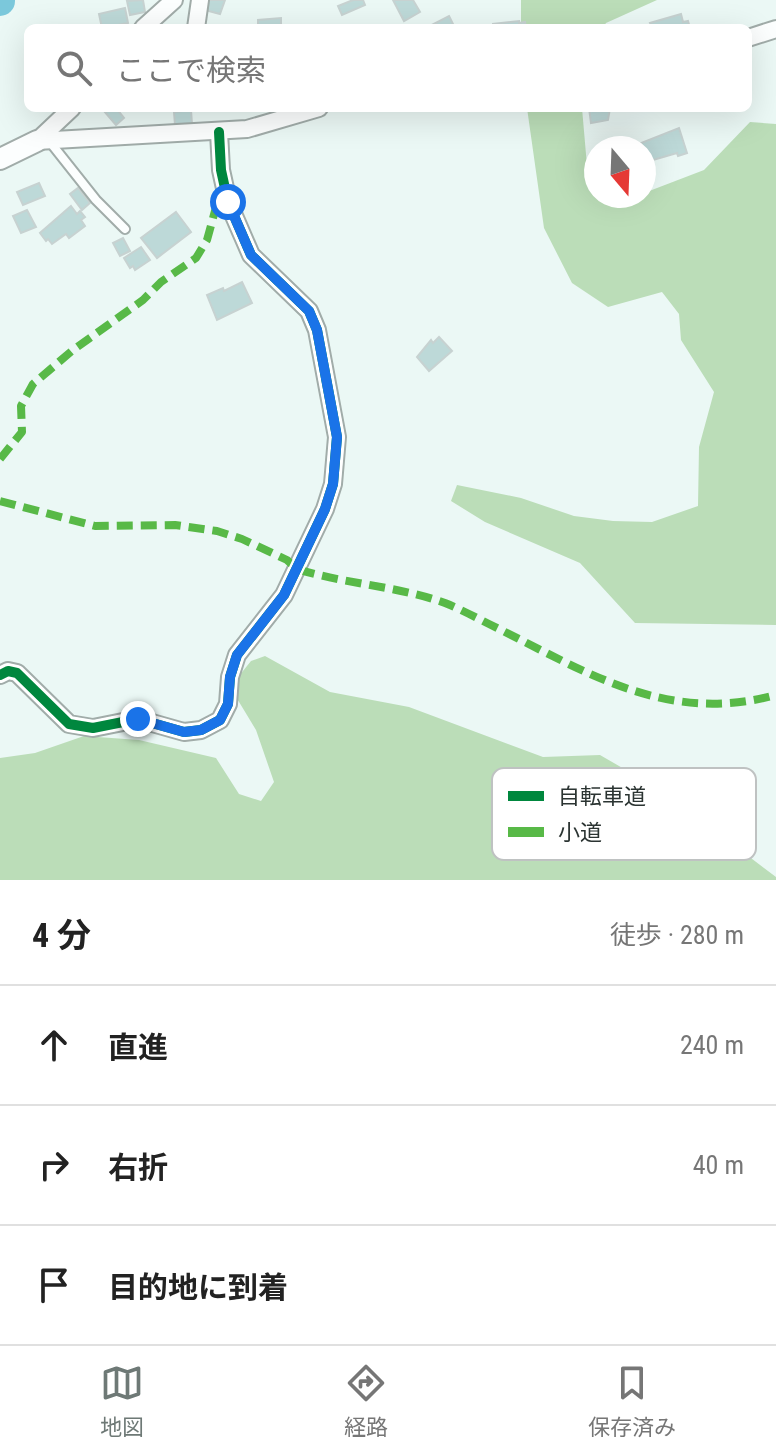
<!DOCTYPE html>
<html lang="ja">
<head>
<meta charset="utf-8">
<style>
	body { margin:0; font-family:"Roboto Condensed","Noto Sans JP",sans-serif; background:#f6f6f6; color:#222 }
	.compass { position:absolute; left:584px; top:136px; width:72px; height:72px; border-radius:50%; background:#fff; box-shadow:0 8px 32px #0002; rotate:161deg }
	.stop { position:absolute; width:24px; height:24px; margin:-18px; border:6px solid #1a73e8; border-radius:50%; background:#fff }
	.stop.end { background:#1a73e8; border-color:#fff; box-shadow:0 2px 8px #0008 }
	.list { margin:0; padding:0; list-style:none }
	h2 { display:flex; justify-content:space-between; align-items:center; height:104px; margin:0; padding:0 32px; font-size:34px }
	h2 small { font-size:26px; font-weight:400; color:#767676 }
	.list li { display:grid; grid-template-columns:52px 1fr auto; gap:24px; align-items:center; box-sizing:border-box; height:120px; padding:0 32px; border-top:2px solid #e0e0e0 }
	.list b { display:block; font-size:30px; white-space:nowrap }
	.list em { font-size:26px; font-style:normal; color:#767676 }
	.icon { flex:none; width:44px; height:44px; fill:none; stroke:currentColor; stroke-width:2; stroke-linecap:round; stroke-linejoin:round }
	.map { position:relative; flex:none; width:776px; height:880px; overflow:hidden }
	.search { position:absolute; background:#fff; box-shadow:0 8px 32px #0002; left:24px; right:24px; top:24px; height:88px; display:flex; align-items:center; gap:20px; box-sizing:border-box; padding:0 28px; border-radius:12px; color:#767676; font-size:30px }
	.sheet { height:464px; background:#fff }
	nav { display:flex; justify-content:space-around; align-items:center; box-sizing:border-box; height:112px; border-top:2px solid #e0e0e0; background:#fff; font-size:22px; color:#767676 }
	nav a { display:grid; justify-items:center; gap:4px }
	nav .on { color:#6e7976 }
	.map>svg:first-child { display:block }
	.forest { fill:#bbddb8 }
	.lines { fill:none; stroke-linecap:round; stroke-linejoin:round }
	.river { stroke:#7bc8db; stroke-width:30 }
	.building { fill:#bdd9d8; stroke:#c7d2d1; stroke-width:2 }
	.service-casing { stroke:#a1aca9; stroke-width:12 }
	.minor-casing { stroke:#a1aca9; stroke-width:20 }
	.tertiary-casing { stroke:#a1aca9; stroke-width:24 }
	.service { stroke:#fcfefe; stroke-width:8 }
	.minor { stroke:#fcfefe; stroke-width:16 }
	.tertiary { stroke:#fcfefe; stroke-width:20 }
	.quiet { stroke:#58b947; stroke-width:8; stroke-dasharray:16 8; stroke-linecap:butt }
	.cycleway-casing { stroke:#fff; stroke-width:15 }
	.cycleway { stroke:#00873e; stroke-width:10 }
	.route { stroke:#1a73e8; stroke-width:10 }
	.key { fill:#fff; stroke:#bfc2c2; stroke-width:2 }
	.key-label { font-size:22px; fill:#2b3432 }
</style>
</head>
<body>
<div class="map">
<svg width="776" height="880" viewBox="0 0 776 880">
	<rect width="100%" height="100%" fill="#ebf8f5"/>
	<g class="forest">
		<polygon points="521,0 657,0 606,23 603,28 521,28"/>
		<polygon points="527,108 582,108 589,189 613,205 635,196 644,196 644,193 704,170 750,122 776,124 776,625 635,623 580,563 485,522 451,501 457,485 521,498 574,516 613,521 652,522 698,506 699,447 714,392 681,340 679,314 662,292 608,307 572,283 544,228"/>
		<polygon points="265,656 330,692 409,707 543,757 600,755 664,792 776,877 776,880 0,880 0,758 35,753 84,736 139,740 216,758 239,794 261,801 274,782 256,730 230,687 251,661"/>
	</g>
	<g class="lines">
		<polyline class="river" points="0,1 0,0"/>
	</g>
	<g class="building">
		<polygon points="143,0 145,12 130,15 127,1"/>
		<polygon points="208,0 225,0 220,14 205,10"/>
		<polygon points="353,0 363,0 365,5 342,15 338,6"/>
		<polygon points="393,0 413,0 420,12 404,21"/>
		<polygon points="125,8 128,23 102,28 99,14"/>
		<polygon points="681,14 683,22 688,21 690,28 652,28 650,23"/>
		<polygon points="449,16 454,26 426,28"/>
		<polygon points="281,18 281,28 258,28 258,20"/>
		<polygon points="519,21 519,23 525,22 526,28 493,28 493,24"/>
		<polygon points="107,108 116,108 124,118 116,125 104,111"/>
		<polygon points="589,108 610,108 608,120 591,123"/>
		<polygon points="191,110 192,124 175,125 174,112"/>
		<polygon points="679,128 687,153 678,156 677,153 646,162 641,143"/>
		<polygon points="39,183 45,196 23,205 17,192"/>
		<polygon points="78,188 90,203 82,210 70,194"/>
		<polygon points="71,206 77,214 80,211 85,217 81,220 85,226 69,238 66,234 52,244 48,239 46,241 40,233"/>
		<polygon points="27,210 36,227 21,233 13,216"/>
		<polygon points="176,212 191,232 157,258 141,238"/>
		<polygon points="123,238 130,251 120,256 113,243"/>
		<polygon points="141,247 150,260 135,270 133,266 130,268 124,258"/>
		<polygon points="242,282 252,303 217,320 207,295 223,288 224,291"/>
		<polygon points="439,337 452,351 429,371 417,357 431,340 433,343"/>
	</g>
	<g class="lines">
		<g class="service-casing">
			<polyline id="service" points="50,142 96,200 125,229"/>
		</g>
		<g class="minor-casing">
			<g id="minor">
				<polyline points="143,28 174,0"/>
				<polyline points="196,28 200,0"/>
				<polyline points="748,38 776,29"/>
				<polyline points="37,141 247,129 319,108"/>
				<polyline points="37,141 72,108"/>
				<polyline points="0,675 8,671 17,673 69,724 93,728 138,719 184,732 201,730 220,720 228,704 230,677 237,655 284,595 325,509 333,484 337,437 317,330 309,311 251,255 228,202 221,170 219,132"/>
			</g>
		</g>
		<g class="tertiary-casing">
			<polyline id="tertiary" points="0,159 37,141"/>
		</g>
		<use href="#service" class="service"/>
		<use href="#minor" class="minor"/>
		<use href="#tertiary" class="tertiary"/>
		<g class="quiet">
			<polyline points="0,459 22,432 21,406 33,384 73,350 143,300 161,282 196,258 207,240 221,189"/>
			<path d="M0,501L95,526L175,525L217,531L242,539L287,560L297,569C345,584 398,586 445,603C460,609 475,617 489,624C585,671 665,725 776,695"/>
		</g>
		<g class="cycleway-casing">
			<polyline id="cycleway" points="0,675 8,671 17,673 69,724 93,728 138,719 184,732 201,730 220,720 228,704 230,677 237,655 284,595 325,509 333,484 337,437 317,330 309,311 251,255 228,202 221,170 219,132"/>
		</g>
		<use href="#cycleway" class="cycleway"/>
	</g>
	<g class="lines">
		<polyline class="route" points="138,719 184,732 201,730 220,720 228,704 230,677 237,655 284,595 325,509 333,484 337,437 317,330 309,311 251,255 228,202"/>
	</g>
	<rect x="492" y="768" width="264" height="92" rx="12" class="key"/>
	<rect x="508" y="791" width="36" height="10" fill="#00873e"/>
	<rect x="508" y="827" width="36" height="10" fill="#58b947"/>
	<g class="key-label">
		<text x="558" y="804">自転車道</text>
		<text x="558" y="840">小道</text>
	</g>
</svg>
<svg class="compass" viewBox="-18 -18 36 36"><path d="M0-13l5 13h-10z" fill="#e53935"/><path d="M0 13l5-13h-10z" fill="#767676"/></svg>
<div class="stop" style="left:228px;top:202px"></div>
<div class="stop end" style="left:138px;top:719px"></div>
<div class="search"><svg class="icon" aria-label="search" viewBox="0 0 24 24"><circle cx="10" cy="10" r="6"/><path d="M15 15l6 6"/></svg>ここで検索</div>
</div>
<section class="sheet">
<h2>4 分<small>徒歩 · 280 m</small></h2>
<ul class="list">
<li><svg class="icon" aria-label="ahead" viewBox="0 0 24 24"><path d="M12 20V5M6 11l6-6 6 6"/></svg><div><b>直進</b></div><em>240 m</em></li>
<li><svg class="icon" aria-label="right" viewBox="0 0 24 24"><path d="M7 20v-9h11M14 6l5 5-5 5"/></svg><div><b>右折</b></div><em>40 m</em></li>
<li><svg class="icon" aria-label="arrive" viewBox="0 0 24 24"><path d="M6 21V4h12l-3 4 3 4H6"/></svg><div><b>目的地に到着</b></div></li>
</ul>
</section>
<nav>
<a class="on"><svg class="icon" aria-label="map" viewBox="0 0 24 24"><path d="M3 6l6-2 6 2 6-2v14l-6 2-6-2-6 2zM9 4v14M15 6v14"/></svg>地図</a>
<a><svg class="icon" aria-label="directions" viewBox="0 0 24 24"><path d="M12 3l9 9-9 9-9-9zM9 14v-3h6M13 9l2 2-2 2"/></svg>経路</a>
<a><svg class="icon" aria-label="saved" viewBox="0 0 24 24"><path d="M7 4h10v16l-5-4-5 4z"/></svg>保存済み</a>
</nav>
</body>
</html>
